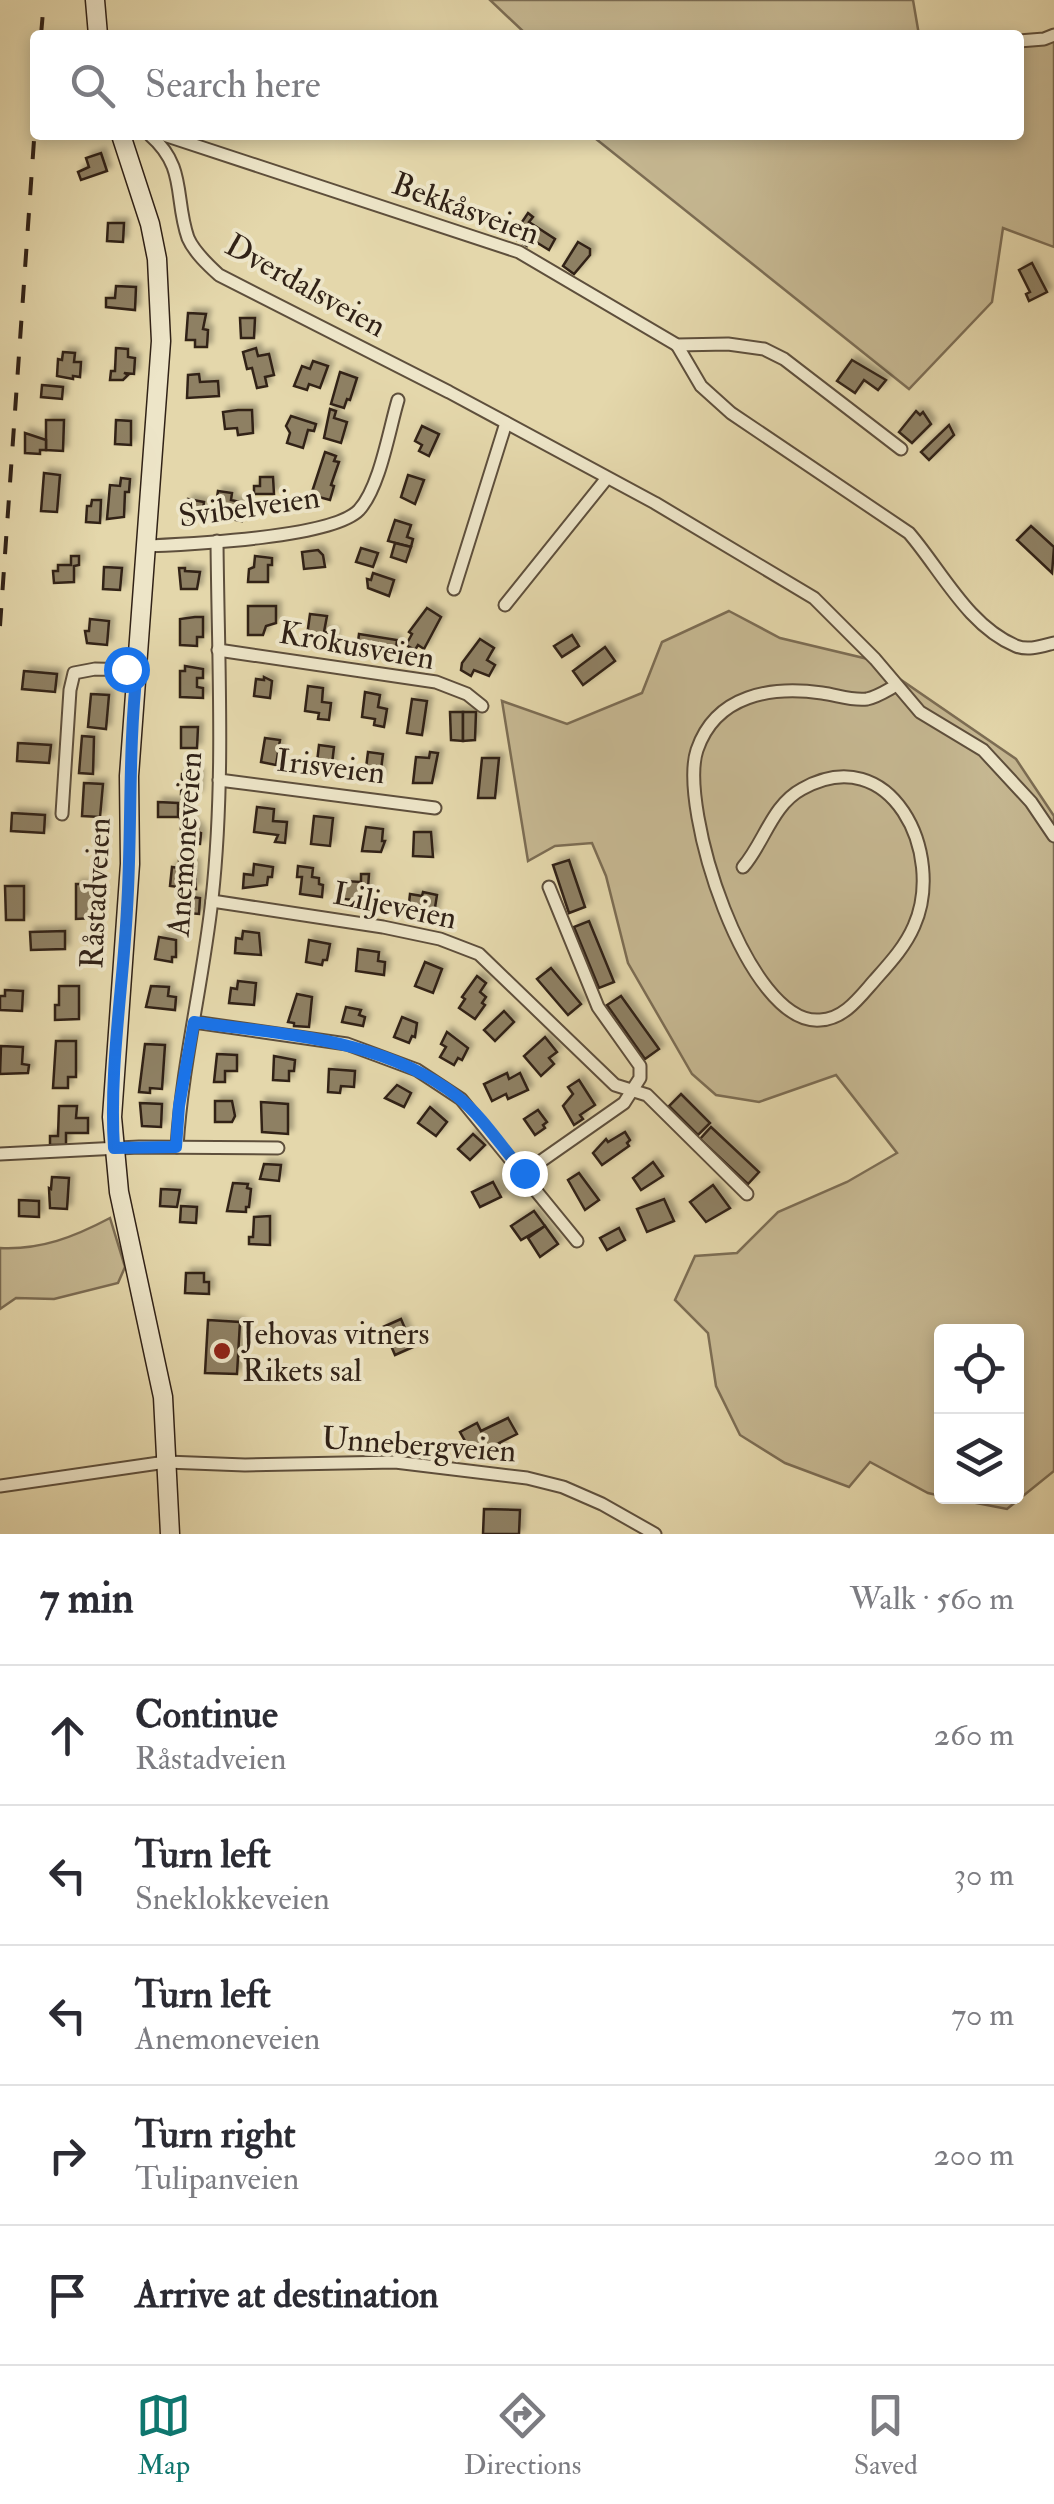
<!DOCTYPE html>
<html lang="en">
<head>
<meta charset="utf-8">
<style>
	body { margin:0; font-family:"IM FELL Double Pica",serif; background:#f2f2f3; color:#2b2b33 }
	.controls { position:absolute; right:30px; bottom:30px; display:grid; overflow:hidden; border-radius:10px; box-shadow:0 5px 15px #0003 }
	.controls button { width:90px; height:90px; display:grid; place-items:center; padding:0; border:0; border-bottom:2px solid #e1e1e2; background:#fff; color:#2b2b33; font:50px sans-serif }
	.stop { position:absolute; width:30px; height:30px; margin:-22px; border:8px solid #1a73e8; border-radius:50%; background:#fff }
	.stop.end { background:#1a73e8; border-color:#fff; box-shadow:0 2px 10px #0008 }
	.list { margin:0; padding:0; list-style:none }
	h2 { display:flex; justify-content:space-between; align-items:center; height:130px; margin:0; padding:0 40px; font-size:42px }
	h2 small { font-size:32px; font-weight:400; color:#7c7c81 }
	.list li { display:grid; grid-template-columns:65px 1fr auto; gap:30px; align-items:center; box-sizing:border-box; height:140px; padding:0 40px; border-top:2px solid #e1e1e2 }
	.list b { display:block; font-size:38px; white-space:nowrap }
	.list p { margin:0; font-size:32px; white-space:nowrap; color:#7c7c81 }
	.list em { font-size:32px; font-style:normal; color:#7c7c81 }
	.icon { flex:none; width:55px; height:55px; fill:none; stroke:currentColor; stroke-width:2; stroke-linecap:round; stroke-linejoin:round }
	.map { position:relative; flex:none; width:1054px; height:1534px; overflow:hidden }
	.search { position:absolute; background:#fff; box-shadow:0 5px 15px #0003; left:30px; right:30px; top:30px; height:110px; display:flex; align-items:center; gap:25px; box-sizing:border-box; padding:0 35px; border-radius:10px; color:#7c7c81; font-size:38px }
	.sheet { height:830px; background:#fff }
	nav { display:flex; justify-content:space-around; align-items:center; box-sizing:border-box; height:140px; border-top:2px solid #e1e1e2; background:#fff; font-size:28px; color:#7c7c81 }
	nav a { display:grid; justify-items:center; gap:5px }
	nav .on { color:#0f766e }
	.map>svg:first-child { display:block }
	.green { fill:#c6b892; stroke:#7c6d54; stroke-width:2.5 }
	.building { fill:#8e8064; stroke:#312217; stroke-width:2.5; filter:url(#shadow) }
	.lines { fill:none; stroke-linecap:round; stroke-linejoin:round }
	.street-casing { stroke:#5e4f3c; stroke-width:15 }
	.secondary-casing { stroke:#312217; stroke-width:21 }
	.street { stroke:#ede5c8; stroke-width:11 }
	.secondary { stroke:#ede5c8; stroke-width:18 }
	.rail { stroke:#312217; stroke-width:4; stroke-dasharray:18 18; stroke-linecap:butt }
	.route { stroke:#1a73e8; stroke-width:12 }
	.poi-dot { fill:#8f2418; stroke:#ede5c8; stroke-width:4 }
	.labels { text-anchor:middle; stroke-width:8; stroke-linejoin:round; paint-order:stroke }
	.street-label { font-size:32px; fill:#312217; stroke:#ede5c8 }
	.poi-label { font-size:32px; fill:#312217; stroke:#ede5c8; text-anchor:start }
</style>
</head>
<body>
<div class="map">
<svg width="1054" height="1534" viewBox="0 0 1054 1534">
	<defs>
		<filter id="shadow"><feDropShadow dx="4.5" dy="-4.5" stdDeviation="2.5" flood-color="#0004"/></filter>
	</defs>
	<rect width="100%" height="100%" fill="#e4d7ab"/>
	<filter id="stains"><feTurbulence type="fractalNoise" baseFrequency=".002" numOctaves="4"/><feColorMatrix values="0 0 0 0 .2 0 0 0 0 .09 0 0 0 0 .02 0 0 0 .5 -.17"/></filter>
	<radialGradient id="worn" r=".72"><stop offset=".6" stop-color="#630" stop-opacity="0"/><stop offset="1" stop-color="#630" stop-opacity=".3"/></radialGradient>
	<g class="green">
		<polygon points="490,0 913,0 919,35 527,35"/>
		<polygon points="1054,31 1054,247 1003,228 992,302 909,389 591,135 1019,135 1019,38 1046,37"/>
		<polygon points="729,611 780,638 872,660 1016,759 1054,816 1054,1471 1007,1509 945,1497 1016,1496 1016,1332 942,1332 941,1496 928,1493 870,1462 849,1487 785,1463 740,1435 716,1386 708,1333 675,1300 695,1256 737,1253 778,1212 847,1182 897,1153 836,1075 759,1102 716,1095 692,1074 628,963 606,876 592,843 555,846 528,861 502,701 567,724 642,693 662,642"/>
		<path d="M110,1218L125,1267L118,1283L54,1299L16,1298L0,1309V1248C41,1250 74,1237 110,1218Z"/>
	</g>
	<g class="building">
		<polygon points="101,153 107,171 81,180 78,172 89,167 86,158"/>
		<polygon points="528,213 533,217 529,222 555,239 549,250 531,239 527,246 512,237"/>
		<polygon points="108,223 124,223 123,242 107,241"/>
		<polygon points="578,242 590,249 590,255 574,274 563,266"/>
		<polygon points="1032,263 1047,292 1029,301 1026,294 1030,292 1019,270"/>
		<polygon points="116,286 136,287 135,310 106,307 106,298 115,298"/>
		<polygon points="188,313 206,314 203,329 208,330 207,347 195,347 195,340 186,340"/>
		<polygon points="240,318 255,318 254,338 241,338"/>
		<polygon points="116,348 128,349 128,357 135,358 134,374 124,373 128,375 123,380 110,380 111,371 115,371"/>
		<polygon points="256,348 258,356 269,354 274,375 265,377 267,386 257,388 252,368 247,369 243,352"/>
		<polygon points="63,352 75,353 74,362 81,362 80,377 73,376 73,379 57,376 58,359 62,360"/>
		<polygon points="852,360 886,380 878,390 864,380 855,393 837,381"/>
		<polygon points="313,361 328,366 320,388 309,384 307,390 294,386 302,366 310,369"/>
		<polygon points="340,372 357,378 350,400 347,399 344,408 331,404"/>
		<polygon points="199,374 200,382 218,381 219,396 187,398 188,375"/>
		<polygon points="42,385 63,387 62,399 41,397"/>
		<polygon points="330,409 336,411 334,418 347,422 341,443 324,438"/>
		<polygon points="238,410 252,410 253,433 238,435 237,428 225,429 223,412"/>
		<polygon points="916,411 920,415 923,412 931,424 912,443 899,432"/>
		<polygon points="291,416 316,424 314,431 308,430 303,448 287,443 290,433 286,426"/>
		<polygon points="46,420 64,420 63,451 46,450"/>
		<polygon points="116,420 131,421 131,445 115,444"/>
		<polygon points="949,425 954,435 929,460 921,452"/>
		<polygon points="422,426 439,434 429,456 419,451 422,445 415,441"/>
		<polygon points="25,433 46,440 46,450 40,450 40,454 25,453"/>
		<polygon points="325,452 336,456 334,461 339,462 331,485 334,486 330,500 311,495"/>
		<polygon points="44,473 60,475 57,512 41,511"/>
		<polygon points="408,475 424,480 415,504 401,497"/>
		<polygon points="260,477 273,477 274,494 254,494 254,486 260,486"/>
		<polygon points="121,478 130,479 129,492 125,492 124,517 107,519 110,485 120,486"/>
		<polygon points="218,491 232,493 231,500 245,503 247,508 242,521 214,516"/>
		<polygon points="188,499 204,502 201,521 185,519"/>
		<polygon points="92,500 101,500 100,523 86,522 87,506 91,506"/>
		<polygon points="395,520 411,525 407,537 413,539 411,547 388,541"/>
		<polygon points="1031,526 1054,547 1052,573 1017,540"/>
		<polygon points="395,543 411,547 406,562 391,557"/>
		<polygon points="361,548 378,553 373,567 356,562"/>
		<polygon points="318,550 323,555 325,567 304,569 302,552"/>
		<polygon points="71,556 79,556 79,565 74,566 74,582 54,583 53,571 58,571 58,565 71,565"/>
		<polygon points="255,556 272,558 272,565 268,565 268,582 248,582 249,569 254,567"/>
		<polygon points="104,567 122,568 120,590 103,589"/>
		<polygon points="179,568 185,568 185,571 200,572 197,589 181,589"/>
		<polygon points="373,573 394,580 389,596 368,588 367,579 371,580"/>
		<polygon points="248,606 276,606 276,623 266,626 263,635 248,635"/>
		<polygon points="427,608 441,617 424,649 418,645 415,650 406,645 412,634 409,632"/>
		<polygon points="310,614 327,616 324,632 335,633 333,647 322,645 322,648 306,643"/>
		<polygon points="195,617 203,617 203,637 197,637 197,646 180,645 180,619"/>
		<polygon points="90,619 109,621 107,645 87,643 85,631 89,631"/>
		<polygon points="359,634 397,640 395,657 357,650"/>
		<polygon points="572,635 579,646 562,657 554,646"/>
		<polygon points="480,639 494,648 487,660 495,665 489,676 474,670 471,676 461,670 462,663"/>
		<polygon points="605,647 615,661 583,685 573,671"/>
		<polygon points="185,666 203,669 203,678 197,678 197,687 203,688 203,698 180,697 180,671 185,671"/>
		<polygon points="24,671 57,674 55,692 22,689"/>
		<polygon points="264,677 272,681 270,698 254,696 256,679 264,680"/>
		<polygon points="308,686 323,688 322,702 331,703 329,720 318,719 319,713 305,711"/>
		<polygon points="365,692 380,695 378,707 387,709 384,727 374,725 375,719 362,717"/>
		<polygon points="91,694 109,695 106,729 88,727"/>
		<polygon points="412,699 427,701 422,735 407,733"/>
		<polygon points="450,712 463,712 463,741 451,740"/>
		<polygon points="463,712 476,712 475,740 463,741"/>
		<polygon points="181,727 198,727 197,748 181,748"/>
		<polygon points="82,736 94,737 93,774 79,773"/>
		<polygon points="265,738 280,740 276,765 261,762"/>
		<polygon points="18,743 51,745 49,763 17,761"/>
		<polygon points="319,745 334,747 331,773 316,771"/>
		<polygon points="368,752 383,754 380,778 365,776"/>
		<polygon points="430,752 438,753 432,783 413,783 416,757 429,758"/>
		<polygon points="482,758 499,758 495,798 478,798"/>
		<polygon points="182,774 199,774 198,795 181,794"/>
		<polygon points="84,783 103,784 100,817 82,816"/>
		<polygon points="158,802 178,803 178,817 158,817"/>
		<polygon points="257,807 274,809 273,821 287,822 285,843 275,842 278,835 254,832"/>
		<polygon points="12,813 45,815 44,833 11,831"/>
		<polygon points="314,816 333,818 330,846 311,844"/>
		<polygon points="180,817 192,818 192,827 198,827 198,832 201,833 200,844 182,843"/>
		<polygon points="366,827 383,829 382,841 385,841 381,852 362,851"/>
		<polygon points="414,832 431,832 433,857 413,856"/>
		<polygon points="569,860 585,907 569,913 553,865"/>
		<polygon points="179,861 195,863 196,889 170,886 172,867 179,868"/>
		<polygon points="254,864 273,867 272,877 268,877 267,885 243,888 244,874 253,875"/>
		<polygon points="298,866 313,868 312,877 319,878 319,884 323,885 322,897 300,894 302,877 297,877"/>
		<polygon points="361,874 369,874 367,901 343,899 345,881 361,882"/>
		<polygon points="76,884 94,884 94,918 76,919"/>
		<polygon points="5,886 24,886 24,920 6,920"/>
		<polygon points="423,892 437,895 434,914 408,913 410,894 422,896"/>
		<polygon points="178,895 200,898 199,914 176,912"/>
		<polygon points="589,921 614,982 599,988 574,927"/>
		<polygon points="65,931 65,949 31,950 30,932"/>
		<polygon points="243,931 259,933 261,955 235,953 236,938 242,939"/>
		<polygon points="159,937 176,940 176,957 172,957 172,962 155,959"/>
		<polygon points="309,940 330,944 327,960 323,960 322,965 306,962"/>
		<polygon points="358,949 379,952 378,961 385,962 384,975 356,971"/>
		<polygon points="425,962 442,969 433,993 415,986"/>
		<polygon points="551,968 581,1004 568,1015 537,979"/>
		<polygon points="477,976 486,983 480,992 486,997 482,1003 485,1005 475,1019 459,1008 465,999 462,997"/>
		<polygon points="238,981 256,983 254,1005 229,1003 231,988 237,989"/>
		<polygon points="59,986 79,986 79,1019 55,1020 55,1005 59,1005"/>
		<polygon points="151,986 169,987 168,996 176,997 175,1010 146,1007"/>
		<polygon points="5,990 23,991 22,1011 0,1010 0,996 5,996"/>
		<polygon points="297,994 312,997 309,1027 294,1026 294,1023 288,1022"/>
		<polygon points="621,996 659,1049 645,1059 607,1005"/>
		<polygon points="346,1007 361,1010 359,1015 365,1017 363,1026 342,1022"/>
		<polygon points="504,1011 514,1022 495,1041 484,1030"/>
		<polygon points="402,1017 417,1023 415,1037 412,1036 409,1043 394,1037"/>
		<polygon points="447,1032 468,1048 462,1060 458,1058 454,1065 440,1057 446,1047 441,1044"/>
		<polygon points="545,1037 557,1052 549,1058 554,1064 541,1076 524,1056"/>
		<polygon points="56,1041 76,1041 76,1077 68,1077 68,1088 53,1088"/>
		<polygon points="145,1044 165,1045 162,1089 150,1088 150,1093 139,1092"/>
		<polygon points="1,1046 23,1047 22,1064 29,1065 28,1073 0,1074"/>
		<polygon points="217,1054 237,1055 237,1071 225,1071 225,1082 214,1082"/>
		<polygon points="274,1056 295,1060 294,1071 289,1071 289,1081 273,1080"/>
		<polygon points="329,1069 355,1071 354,1087 341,1086 340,1093 328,1092"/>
		<polygon points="507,1073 509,1079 520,1073 528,1090 508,1099 506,1094 492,1101 484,1084"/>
		<polygon points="579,1080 595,1105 580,1115 583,1119 574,1125 563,1106 573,1094 568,1087"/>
		<polygon points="397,1085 411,1093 404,1107 385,1098"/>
		<polygon points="681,1094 710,1123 698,1135 669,1106"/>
		<polygon points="215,1101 232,1101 235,1116 232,1122 215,1122"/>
		<polygon points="261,1102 288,1104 288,1134 262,1132"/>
		<polygon points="140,1103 162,1104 161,1127 142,1126"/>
		<polygon points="59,1106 77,1106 76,1118 88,1118 88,1133 66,1133 66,1145 50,1145 50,1136 58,1136"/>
		<polygon points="430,1107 447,1122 436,1136 418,1123"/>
		<polygon points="538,1110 547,1122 543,1125 545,1128 535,1135 524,1119"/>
		<polygon points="711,1127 759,1172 748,1184 700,1139"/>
		<polygon points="625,1132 630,1140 627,1143 629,1146 602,1165 593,1153 606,1139 608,1142"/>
		<polygon points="473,1134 485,1145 470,1160 458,1149"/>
		<polygon points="653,1162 663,1176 641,1190 633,1178"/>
		<polygon points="264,1164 281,1165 279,1181 260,1179"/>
		<polygon points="579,1173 599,1200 585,1210 568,1180"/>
		<polygon points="52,1177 69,1178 67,1209 50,1208 49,1188 51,1189"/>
		<polygon points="493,1182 501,1197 480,1207 472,1192"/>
		<polygon points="233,1183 248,1184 247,1188 251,1189 249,1207 246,1207 246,1212 227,1211"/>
		<polygon points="713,1185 730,1208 706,1222 690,1202"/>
		<polygon points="161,1189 180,1190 177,1207 160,1206"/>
		<polygon points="664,1199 674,1221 647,1232 637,1209"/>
		<polygon points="19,1200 39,1201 39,1217 19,1216"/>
		<polygon points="181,1206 197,1207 196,1223 180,1222"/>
		<polygon points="534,1211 545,1226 521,1240 511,1226"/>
		<polygon points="270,1216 270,1245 249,1244 249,1237 253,1237 254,1217"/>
		<polygon points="545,1226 558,1244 540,1257 528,1238"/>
		<polygon points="619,1228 625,1240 607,1250 600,1238"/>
		<polygon points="186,1273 204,1273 204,1282 209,1282 209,1294 185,1293"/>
		<polygon points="401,1319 413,1347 395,1355 383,1327"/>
		<polygon points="208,1320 240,1322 237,1374 205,1373"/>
		<polygon points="508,1418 517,1434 499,1443 502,1448 493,1453 490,1448 474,1457 460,1432 477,1423 481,1431"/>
		<polygon points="484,1509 520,1510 519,1534 483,1534"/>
	</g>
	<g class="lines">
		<g class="street-casing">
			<g id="street">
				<polyline points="1019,41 1044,39 1054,35"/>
				<path d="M150,135C187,167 174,198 188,238C194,252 208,265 219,275L449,392L655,503L814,598L875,659L920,712L983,750L1031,802L1054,836"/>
				<polyline points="164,135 519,252 677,345 728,344 764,349 784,359 901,449"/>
				<path d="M677,345L701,386L731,413L909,533C941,570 968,626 1016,646C1028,651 1042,646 1054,643"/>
				<path d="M147,546C190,544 332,538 359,510C380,487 389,430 398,400"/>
				<polyline points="454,589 506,423"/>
				<polyline points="505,605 607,478"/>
				<polyline points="218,650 436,682 467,694 482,706"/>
				<polyline points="219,780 435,808"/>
				<polyline points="62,814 70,690 74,673 95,669 137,670"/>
				<path d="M743,867C764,843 772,805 802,789C891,739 946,854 914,926C905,947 889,964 874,981C859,998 844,1019 820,1020C747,1026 678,807 697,750C716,694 772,686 822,693C837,695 852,701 867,699C877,697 886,691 895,686"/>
				<polyline points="212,901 383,927 440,939 479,954 615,1085 647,1095 747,1194"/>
				<polyline points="194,1022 347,1044 417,1070 461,1099 577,1241"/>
				<path d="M177,1147C182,1064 203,982 212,899C225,781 218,660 217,541"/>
				<polyline points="0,1154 139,1147 278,1148"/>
				<polyline points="524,1173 624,1103 640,1078 640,1066 598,1007 549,887"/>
				<polyline points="0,1486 166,1462 245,1465 395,1462 527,1478 563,1487 602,1504 655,1534"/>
			</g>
		</g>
		<g class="secondary-casing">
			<g id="secondary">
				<polyline points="95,0 98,35"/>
				<polyline points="121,135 150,224 157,259 161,341 129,776 130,864 112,1117 119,1192 163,1397 170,1534"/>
			</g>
		</g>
		<use href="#street" class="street"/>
		<use href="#secondary" class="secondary"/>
		<g class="rail">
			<polyline points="41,35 44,0"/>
			<polyline points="0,626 35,126"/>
		</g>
	</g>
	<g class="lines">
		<path class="route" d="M126,669L137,670C128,750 132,829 127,909C123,989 109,1068 114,1148L176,1147L179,1106L194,1022C285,1035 383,1038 458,1097C483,1117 503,1149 524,1173"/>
	</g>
	<circle class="poi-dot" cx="222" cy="1351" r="10"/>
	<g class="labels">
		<g class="street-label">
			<text transform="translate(466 208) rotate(20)" y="11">Bekkåsveien</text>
			<text transform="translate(306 285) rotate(29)" y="11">Dverdalsveien</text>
			<text transform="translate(249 506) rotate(-8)" y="11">Svibelveien</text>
			<text transform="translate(357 645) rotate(10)" y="11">Krokusveien</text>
			<text transform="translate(331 766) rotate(7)" y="11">Irisveien</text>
			<text transform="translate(184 844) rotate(-86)" y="11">Anemoneveien</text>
			<text transform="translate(95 893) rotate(-87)" y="11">Råstadveien</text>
			<text transform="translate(395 905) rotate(12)" y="11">Liljeveien</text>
			<text transform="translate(419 1444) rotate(4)" y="11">Unnebergveien</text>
		</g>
		<g class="poi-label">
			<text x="242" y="1344">Jehovas vitners<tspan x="242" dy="37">Rikets sal</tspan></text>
		</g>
	</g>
	<rect width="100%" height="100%" filter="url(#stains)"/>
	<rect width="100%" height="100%" fill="url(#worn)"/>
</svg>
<div class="controls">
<button><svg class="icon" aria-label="locate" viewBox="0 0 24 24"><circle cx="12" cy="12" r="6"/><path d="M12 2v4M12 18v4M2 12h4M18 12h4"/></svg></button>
<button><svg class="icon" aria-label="layers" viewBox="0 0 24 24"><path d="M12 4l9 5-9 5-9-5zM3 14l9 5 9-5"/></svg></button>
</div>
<div class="stop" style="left:126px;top:669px"></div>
<div class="stop end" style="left:524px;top:1173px"></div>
<div class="search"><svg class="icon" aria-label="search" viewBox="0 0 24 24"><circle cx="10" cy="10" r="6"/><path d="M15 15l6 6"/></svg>Search here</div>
</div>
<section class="sheet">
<h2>7 min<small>Walk · 560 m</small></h2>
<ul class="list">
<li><svg class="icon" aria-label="ahead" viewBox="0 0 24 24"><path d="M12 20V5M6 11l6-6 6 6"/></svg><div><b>Continue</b><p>Råstadveien</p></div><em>260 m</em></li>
<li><svg class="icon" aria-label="left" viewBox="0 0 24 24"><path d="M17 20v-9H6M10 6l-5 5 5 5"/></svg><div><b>Turn left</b><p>Sneklokkeveien</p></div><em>30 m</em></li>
<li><svg class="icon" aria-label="left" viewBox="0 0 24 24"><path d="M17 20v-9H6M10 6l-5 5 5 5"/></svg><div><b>Turn left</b><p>Anemoneveien</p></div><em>70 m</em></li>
<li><svg class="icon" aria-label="right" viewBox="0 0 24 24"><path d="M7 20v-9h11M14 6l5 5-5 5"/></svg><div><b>Turn right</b><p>Tulipanveien</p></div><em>200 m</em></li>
<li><svg class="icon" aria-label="arrive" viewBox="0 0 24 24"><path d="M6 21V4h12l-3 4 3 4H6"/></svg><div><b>Arrive at destination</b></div></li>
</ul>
</section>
<nav>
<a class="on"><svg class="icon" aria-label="map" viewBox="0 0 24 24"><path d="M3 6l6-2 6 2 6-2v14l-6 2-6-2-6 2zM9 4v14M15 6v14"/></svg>Map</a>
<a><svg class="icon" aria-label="directions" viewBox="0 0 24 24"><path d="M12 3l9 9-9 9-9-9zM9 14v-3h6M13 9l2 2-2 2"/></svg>Directions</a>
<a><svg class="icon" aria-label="saved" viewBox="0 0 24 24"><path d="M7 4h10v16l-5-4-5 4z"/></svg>Saved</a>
</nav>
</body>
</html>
